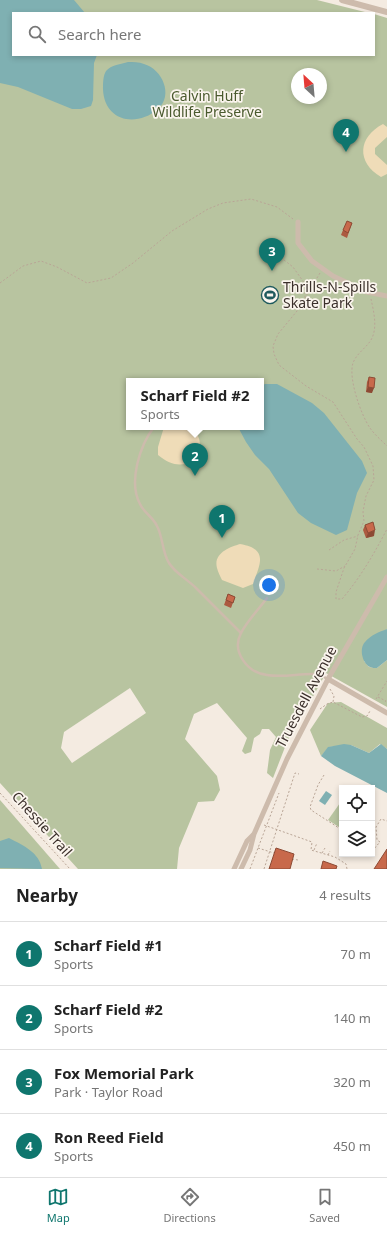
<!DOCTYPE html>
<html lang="en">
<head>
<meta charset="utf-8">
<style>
	body { margin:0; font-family:"Noto Sans",sans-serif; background:#f6f6f6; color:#222 }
	.controls { position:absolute; right:12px; bottom:12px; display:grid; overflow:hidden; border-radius:0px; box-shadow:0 2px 6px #0003 }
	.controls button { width:36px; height:36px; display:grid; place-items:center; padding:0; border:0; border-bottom:1px solid #e0e0e0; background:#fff; color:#222; font:20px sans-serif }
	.compass { position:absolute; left:291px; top:68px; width:36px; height:36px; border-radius:50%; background:#fff; box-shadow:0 2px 6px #0003; rotate:334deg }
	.you { position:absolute; left:269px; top:585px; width:14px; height:14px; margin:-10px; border:3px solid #fff; border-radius:50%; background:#1a73e8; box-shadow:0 0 0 6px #1a73e833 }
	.badge { display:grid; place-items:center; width:26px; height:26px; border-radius:50%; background:#0f766e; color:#fff; font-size:13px; font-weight:700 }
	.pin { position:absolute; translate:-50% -33px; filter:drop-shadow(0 1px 2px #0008) }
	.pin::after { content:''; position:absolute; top:21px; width:14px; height:12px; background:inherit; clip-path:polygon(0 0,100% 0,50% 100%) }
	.popup { position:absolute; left:126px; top:378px; width:138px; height:52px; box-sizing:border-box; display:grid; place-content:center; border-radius:0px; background:#fff; filter:drop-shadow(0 1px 3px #0005); font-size:13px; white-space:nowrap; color:#767676 }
	.popup b { font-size:15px; color:#222 }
	.popup::after { content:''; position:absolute; left:50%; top:100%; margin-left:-8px; border:8px solid transparent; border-top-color:#fff }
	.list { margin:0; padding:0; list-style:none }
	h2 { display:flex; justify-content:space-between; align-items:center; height:52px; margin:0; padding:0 16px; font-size:17px }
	h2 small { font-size:13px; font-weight:400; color:#767676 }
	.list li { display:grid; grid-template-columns:26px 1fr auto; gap:12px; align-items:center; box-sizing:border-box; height:64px; padding:0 16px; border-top:1px solid #e0e0e0 }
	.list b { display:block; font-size:15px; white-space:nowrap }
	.list p { margin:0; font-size:13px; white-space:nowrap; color:#767676 }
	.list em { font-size:13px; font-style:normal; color:#767676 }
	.icon { flex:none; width:22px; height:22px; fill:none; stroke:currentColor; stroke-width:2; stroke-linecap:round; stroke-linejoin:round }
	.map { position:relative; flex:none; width:387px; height:869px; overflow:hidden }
	.search { position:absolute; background:#fff; box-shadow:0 2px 6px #0003; left:12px; right:12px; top:12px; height:44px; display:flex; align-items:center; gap:10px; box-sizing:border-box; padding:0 14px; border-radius:0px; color:#767676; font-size:15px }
	.sheet { height:308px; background:#fff }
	nav { display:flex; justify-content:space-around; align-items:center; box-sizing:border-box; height:56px; border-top:1px solid #e0e0e0; background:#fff; font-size:11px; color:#767676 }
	nav a { display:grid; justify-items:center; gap:2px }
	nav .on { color:#0f766e }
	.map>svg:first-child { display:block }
	.green { fill:#b8c4a0; fill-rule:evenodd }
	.sand { fill:#efdcb8 }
	.water { fill:#7fb0b2 }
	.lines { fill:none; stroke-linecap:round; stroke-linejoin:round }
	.path { stroke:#b9a596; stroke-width:1; stroke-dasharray:2 2; stroke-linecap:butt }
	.service { stroke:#cdbbac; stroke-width:2.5 }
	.minor { stroke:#cdbbac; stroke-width:5 }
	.tertiary { stroke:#cdbbac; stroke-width:6 }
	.wall { fill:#ac5a40 }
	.shaded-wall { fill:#8c4a34 }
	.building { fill:#c8694b; stroke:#8c4a34 }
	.labels { text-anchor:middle; stroke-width:3.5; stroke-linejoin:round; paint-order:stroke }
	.park-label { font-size:14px; fill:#4a5a2e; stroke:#fbf5ee }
	.poi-label { font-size:14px; fill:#3b302b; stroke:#fbf5ee; text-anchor:start }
	.street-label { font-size:14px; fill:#3b302b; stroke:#fbf5ee }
</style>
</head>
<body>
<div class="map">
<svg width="387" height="869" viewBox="0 0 387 869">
	<rect width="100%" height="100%" fill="#f4ebe1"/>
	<g class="green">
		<path d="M0,0H317L369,13H13V55H374V14L387,18V629L364,661L369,667L377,668L387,660V707L326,673L310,702H308L287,742L273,778L267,773L270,750L276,737L269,729H262L260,734L254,738L251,752L245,754L242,751L247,738L217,703L194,714L185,739L217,776L220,790L214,801L198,802L179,848L177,869H78L0,783ZM297,74H321V98H297ZM129,381H261V427H129ZM130,688L146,713L72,763L61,748L64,732Z"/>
		<polygon points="341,702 387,728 387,749 380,744 369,753 351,745 329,747 321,756 310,730 328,703"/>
		<polygon points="0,800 60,869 0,869"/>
		<polygon points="340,803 342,805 342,829 328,820"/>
	</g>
	<g class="sand">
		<path d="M383,124L387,127V137L375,148V154L387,165V174L381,177C356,162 358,137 383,124Z"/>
		<path d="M164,427C171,427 180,426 186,427C216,435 193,485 158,455V447Z"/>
		<path d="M240,544C269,549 260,564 253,584L243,588L222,580C220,576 218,572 217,568C213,553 230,547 240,544Z"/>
	</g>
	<g class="water">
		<polygon points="0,0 74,0 85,13 13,13 13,55 97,55 94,63 93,100 91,106 81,109 72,109 18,87 0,83"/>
		<path d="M128,62C133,62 139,62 144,64C162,69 174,95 158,109C136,128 104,121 103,89C103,83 103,76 106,71C111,65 121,64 128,62Z"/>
		<polygon points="265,384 277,384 312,403 324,413 362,461 367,473 357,493 347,530 336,535 311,523 298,513 269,469 255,455 246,442 238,427 261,427 261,386"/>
		<path d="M387,629V660L377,668C375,668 372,668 370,667C362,663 359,648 365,642C371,635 379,632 387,629Z"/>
		<polygon points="344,744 351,745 369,753 381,744 387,749 387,793 335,766 321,756 328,747"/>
		<polygon points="326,791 332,795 325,805 319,801"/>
		<path d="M9,838C24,846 39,852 42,869L0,868V841Z"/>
	</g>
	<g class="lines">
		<g class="path">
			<polyline points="284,260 293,267 305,284 305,297"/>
			<path d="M320,273L297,311L278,334L273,346L274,354L279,365L306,386L333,402L357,439L364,447L373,466L374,480L366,496L364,506L363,512L364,521L358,535L355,549L344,568L336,592V599H342C360,578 374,554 387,529"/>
			<polyline points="0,283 23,266 41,261 57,267 87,283 111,278 133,263 172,231 208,209 223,203 251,199 277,207 293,219"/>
			<path d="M371,299C374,313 379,332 368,344C363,350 356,355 353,363C348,378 361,415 370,428C374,434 381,440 387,446"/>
			<polyline points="329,550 344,540 358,536"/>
			<polyline points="317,569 336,571 345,566"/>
			<polyline points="330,689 334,696 333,702"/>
			<polyline points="378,697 386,701 384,703"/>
			<polyline points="376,699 387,681"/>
			<polyline points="320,709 327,704 333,702 362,717 367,716 370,711"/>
			<polyline points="324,775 318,785 310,807 311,810 342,830"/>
			<polyline points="0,793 70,869"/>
			<polyline points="264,825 312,842 311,850 335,857 346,864 347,869"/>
			<polyline points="258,848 274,853"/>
			<polyline points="314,850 317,843"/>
			<polyline points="372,851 380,842 377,840 376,827 381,819 387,821"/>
			<polyline points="322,853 325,848"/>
			<polyline points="328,855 330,851"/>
			<polyline points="292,859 298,860"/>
			<polyline points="250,869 279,793"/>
			<polyline points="264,869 295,773 299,774"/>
		</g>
		<g class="service">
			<path d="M154,427C140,445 128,482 140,504C144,513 153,517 157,526C163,537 162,552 169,563C175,573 187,579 196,588C211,603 226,618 241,633"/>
			<path d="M267,598C259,609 248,620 241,633C231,652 248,673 267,675C283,678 300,673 316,674H320L327,679"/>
		</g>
		<g class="minor">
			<polyline points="298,222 298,243 312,261 333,276 367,292 387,296"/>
			<polyline points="328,679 387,713"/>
			<polyline points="234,869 247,841 253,835"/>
			<polyline points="241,869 250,850 254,834 287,759 328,679 387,577"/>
		</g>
		<polyline class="tertiary" points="342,0 387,12"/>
	</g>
	<g class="wall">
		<polygon points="352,223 347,238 341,235 343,230"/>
		<polygon points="369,377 372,393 366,392 367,382"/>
		<polygon points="365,525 374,536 366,538 363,530"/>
		<polygon points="228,594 235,597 231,608 224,605"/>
	</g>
	<g class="shaded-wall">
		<polygon points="368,387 374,388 372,393 366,392"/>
		<polygon points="375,530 374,536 366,538 368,533"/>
	</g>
	<g class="building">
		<polygon points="347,221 352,223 348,233 343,230"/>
		<polygon points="369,377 375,378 374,388 368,387"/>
		<polygon points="373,522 375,530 368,533 365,525"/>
		<polygon points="228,594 235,597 233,603 226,600"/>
		<polygon points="276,848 294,854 290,869 269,869"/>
		<polygon points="387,849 387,869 374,869"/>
		<polygon points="323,861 337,866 336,869 321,869"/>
	</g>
	<defs>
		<g id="stadium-ring" transform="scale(0.9)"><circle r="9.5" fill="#fbf5ee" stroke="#1f5a5e" stroke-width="1.5"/><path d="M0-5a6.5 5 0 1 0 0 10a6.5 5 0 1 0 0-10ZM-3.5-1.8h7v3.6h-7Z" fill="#1f5a5e"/></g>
	</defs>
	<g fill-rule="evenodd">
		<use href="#stadium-ring" x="270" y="295"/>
	</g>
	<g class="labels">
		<g class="park-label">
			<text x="207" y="101">Calvin Huff<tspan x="207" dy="16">Wildlife Preserve</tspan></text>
		</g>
		<g class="poi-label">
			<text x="283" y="292">Thrills-N-Spills<tspan x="283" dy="16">Skate Park</tspan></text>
		</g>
		<g class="street-label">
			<text transform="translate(306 697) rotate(-62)" y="5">Truesdell Avenue</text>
			<text transform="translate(42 824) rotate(48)" y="5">Chessie Trail</text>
		</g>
	</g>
</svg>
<div class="controls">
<button><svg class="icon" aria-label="locate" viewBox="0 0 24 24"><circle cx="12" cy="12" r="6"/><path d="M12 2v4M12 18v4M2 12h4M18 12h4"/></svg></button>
<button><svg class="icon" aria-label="layers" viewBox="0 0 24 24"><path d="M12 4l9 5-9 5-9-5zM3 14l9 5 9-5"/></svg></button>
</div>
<svg class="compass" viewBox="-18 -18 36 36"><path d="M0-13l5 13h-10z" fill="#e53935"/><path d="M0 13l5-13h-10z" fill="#767676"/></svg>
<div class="you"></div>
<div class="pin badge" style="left:222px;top:538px">1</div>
<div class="pin badge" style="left:195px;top:476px">2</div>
<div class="popup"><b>Scharf Field #2</b>Sports</div>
<div class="pin badge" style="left:272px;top:271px">3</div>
<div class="pin badge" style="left:346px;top:152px">4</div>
<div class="search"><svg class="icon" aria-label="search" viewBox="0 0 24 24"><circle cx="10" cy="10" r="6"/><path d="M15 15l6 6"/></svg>Search here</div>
</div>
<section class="sheet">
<h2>Nearby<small>4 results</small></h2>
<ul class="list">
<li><span class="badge">1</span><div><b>Scharf Field #1</b><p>Sports</p></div><em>70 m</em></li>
<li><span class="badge">2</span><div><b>Scharf Field #2</b><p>Sports</p></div><em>140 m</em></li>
<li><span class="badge">3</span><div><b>Fox Memorial Park</b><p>Park · Taylor Road</p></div><em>320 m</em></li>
<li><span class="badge">4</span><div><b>Ron Reed Field</b><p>Sports</p></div><em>450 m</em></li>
</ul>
</section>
<nav>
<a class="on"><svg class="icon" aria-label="map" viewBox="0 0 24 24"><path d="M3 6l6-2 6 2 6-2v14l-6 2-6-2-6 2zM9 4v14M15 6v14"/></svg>Map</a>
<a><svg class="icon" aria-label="directions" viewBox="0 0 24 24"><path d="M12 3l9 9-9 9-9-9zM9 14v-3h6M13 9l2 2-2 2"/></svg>Directions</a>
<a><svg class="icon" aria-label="saved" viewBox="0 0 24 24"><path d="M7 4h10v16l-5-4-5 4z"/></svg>Saved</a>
</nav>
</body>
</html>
